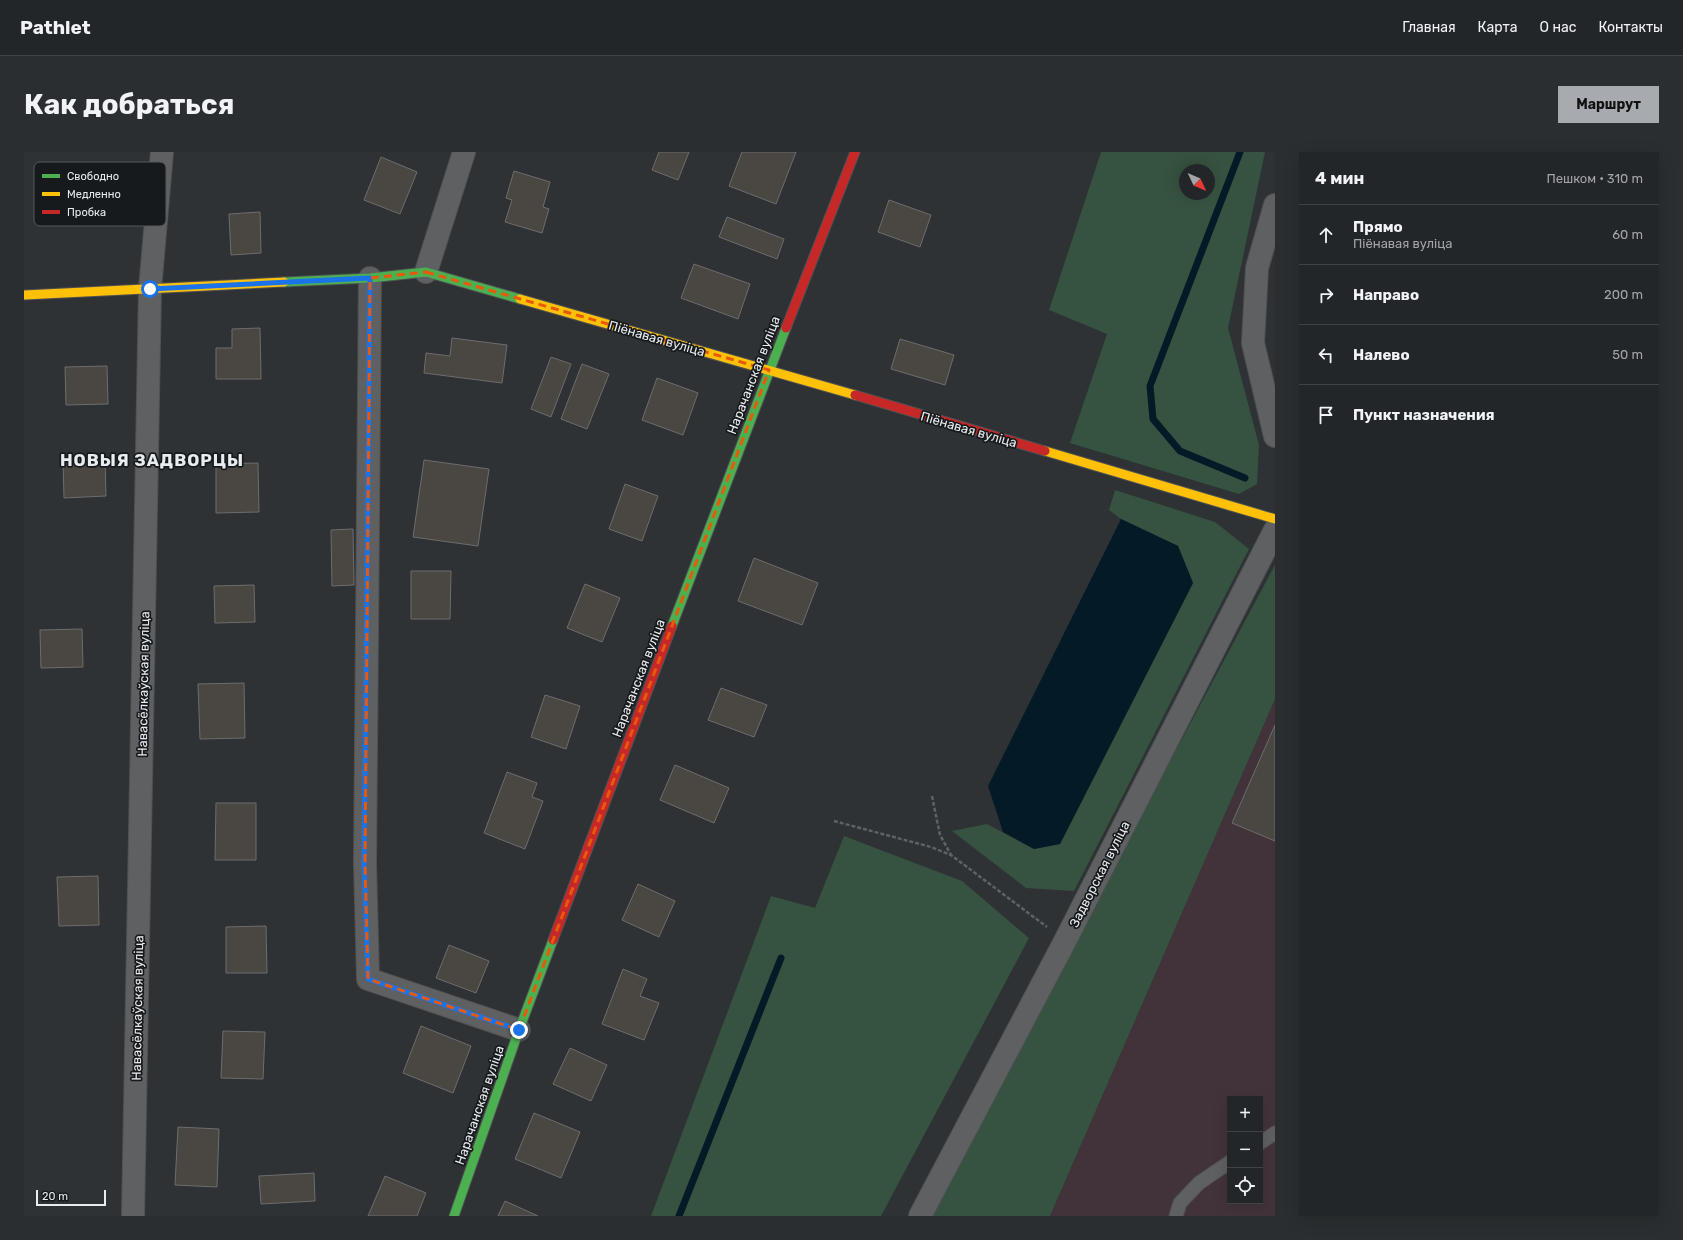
<!DOCTYPE html>
<html lang="ru">
<head>
<meta charset="utf-8">
<style>
	body { margin:0; font-family:Rubik,sans-serif; background:#2b2e30; color:#f1f3f6 }
	.controls { position:absolute; right:12px; bottom:12px; display:grid; overflow:hidden; border-radius:0px; box-shadow:0 4px 16px #0002 }
	.controls button { width:36px; height:36px; display:grid; place-items:center; padding:0; border:0; border-bottom:1px solid #404345; background:#232628; color:#f1f3f6; font:20px sans-serif }
	.compass { position:absolute; left:1155px; top:12px; width:36px; height:36px; border-radius:50%; background:#232628; box-shadow:0 4px 16px #0002; rotate:134deg }
	.scale { position:absolute; left:12px; bottom:10px; width:70px; box-sizing:border-box; padding-left:4px; border:2px solid #e8ecf0; border-top:0; font-size:11px; line-height:14px; white-space:nowrap; color:#e8ecf0; -webkit-text-stroke:3px #171a1c; paint-order:stroke }
	.stop { position:absolute; width:12px; height:12px; margin:-9px; border:3px solid #1a73e8; border-radius:50%; background:#fff }
	.stop.end { background:#1a73e8; border-color:#fff; box-shadow:0 1px 4px #0008 }
	.list { margin:0; padding:0; list-style:none }
	h2 { display:flex; justify-content:space-between; align-items:center; height:52px; margin:0; padding:0 16px; font-size:17px }
	h2 small { font-size:13px; font-weight:400; color:#a3a5a8 }
	.list li { display:grid; grid-template-columns:26px 1fr auto; gap:12px; align-items:center; box-sizing:border-box; height:60px; padding:0 16px; border-top:1px solid #404345 }
	.list b { display:block; font-size:15px; white-space:nowrap }
	.list p { margin:0; font-size:13px; white-space:nowrap; color:#a3a5a8 }
	.list em { font-size:13px; font-style:normal; color:#a3a5a8 }
	.icon { flex:none; width:22px; height:22px; fill:none; stroke:currentColor; stroke-width:2; stroke-linecap:round; stroke-linejoin:round }
	.map { position:relative; flex:none; width:1251px; height:1064px; overflow:hidden; border-radius:0px }
	header { display:flex; align-items:center; gap:24px; box-sizing:border-box; height:56px; padding:0 20px; background:#232628; border-bottom:1px solid #404345 }
	header strong { font-size:19px }
	nav { display:flex; gap:22px; margin-inline-start:auto; font-size:14px }
	.intro { display:flex; align-items:center; justify-content:space-between; box-sizing:border-box; height:96px; padding:0 24px }
	h1 { margin:0; font-size:28px }
	.button { padding:10px 18px; border-radius:0px; background:#a7abaf; color:#111; font-size:14px; font-weight:700 }
	main { display:flex; gap:24px; padding:0 24px }
	aside { flex:1; background:#232628; border-radius:0px; box-shadow:0 4px 16px #0002 }
	.map>svg:first-child { display:block }
	.commercial { fill:#42333a; fill-rule:evenodd }
	.green { fill:#365240; fill-rule:evenodd }
	.water { fill:#041b27 }
	.lines { fill:none; stroke-linecap:round; stroke-linejoin:round }
	.stream { stroke:#041b27; stroke-width:7 }
	.building { fill:#4a4642; stroke:#6d6d6d }
	.lane-casing { stroke:#4e5153; stroke-width:15 }
	.street-casing { stroke:#4e5153; stroke-width:24 }
	.fast-casing { stroke:#4e5153; stroke-width:11 }
	.slow-casing { stroke:#4e5153; stroke-width:11 }
	.jam-casing { stroke:#4e5153; stroke-width:11 }
	.path { stroke:#5f6264; stroke-width:2.5; stroke-dasharray:4 2; stroke-linecap:butt }
	.lane { stroke:#5e6062; stroke-width:13 }
	.street { stroke:#5e6062; stroke-width:22 }
	.fast { stroke:#4caf50; stroke-width:9 }
	.slow { stroke:#ffc107; stroke-width:9 }
	.jam { stroke:#c62828; stroke-width:9 }
	.route { stroke:#1a73e8; stroke-width:5 }
	.marked { fill:none; stroke:#e8590c; stroke-width:3; stroke-dasharray:8 5; stroke-linejoin:round }
	.labels { text-anchor:middle; stroke-width:3.5; stroke-linejoin:round; paint-order:stroke }
	.street-label { font-size:13px; fill:#e8ecf0; stroke:#171a1c }
	.district-label { font-size:17px; font-weight:bold; letter-spacing:1px; fill:#e8ecf0; stroke:#171a1c }
	.key { fill:#171a1c; stroke:#56595c; stroke-width:1 }
	.key-label { font-size:11px; fill:#e8ecf0 }
</style>
</head>
<body>
<header>
<strong>Pathlet</strong>
<nav><a>Главная</a><a>Карта</a><a>О нас</a><a>Контакты</a></nav>
</header>
<div class="intro"><h1>Как добраться</h1><a class="button">Маршрут</a></div>
<main>
<div class="map">
<svg width="1251" height="1064" viewBox="0 0 1251 1064">
	<rect width="100%" height="100%" fill="#2f3235"/>
	<path class="commercial" d="M1251,547V1064H1026ZM1206,947H1236V1049H1206Z"/>
	<g class="green">
		<path d="M1077,0H1241L1204,176L1235,293L1233,332L1215,342L1046,291L1083,182L1025,158ZM1161,18H1185V42H1161Z"/>
		<polygon points="1091,338 1191,370 1225,397 1050,739 1002,736 928,679 963,672 1010,697 1036,692 1169,431 1154,394 1097,367 1085,358"/>
		<polygon points="1251,413 1251,547 1026,1064 903,1064"/>
		<polygon points="820,684 938,729 1005,786 857,1064 627,1064 747,744 791,756"/>
	</g>
	<polygon class="water" points="1097,367 1154,394 1169,431 1036,692 1010,697 979,680 964,634"/>
	<g class="lines">
		<g class="stream">
			<polyline points="1216,0 1126,234 1129,267 1156,299 1221,326"/>
			<polyline points="655,1064 757,806"/>
		</g>
	</g>
	<g class="building">
		<polygon points="635,0 665,0 654,28 628,18"/>
		<polygon points="718,0 772,0 752,52 705,34"/>
		<polygon points="357,5 393,20 376,62 340,48"/>
		<polygon points="490,19 526,30 519,55 525,57 518,81 481,70 488,48 482,46"/>
		<polygon points="865,48 907,63 896,95 854,80"/>
		<polygon points="236,60 237,101 207,103 205,62"/>
		<polygon points="703,65 760,87 753,107 695,85"/>
		<polygon points="670,112 726,132 714,167 657,146"/>
		<polygon points="236,176 237,227 192,227 192,196 208,196 208,177"/>
		<polygon points="428,186 483,193 478,231 400,221 402,201 426,204"/>
		<polygon points="876,187 930,203 921,233 867,217"/>
		<polygon points="527,205 547,212 527,265 507,257"/>
		<polygon points="558,212 585,222 563,277 537,267"/>
		<polygon points="83,214 84,252 42,253 41,215"/>
		<polygon points="633,226 674,241 659,283 618,268"/>
		<polygon points="81,307 82,344 40,346 39,308"/>
		<polygon points="400,308 465,317 454,394 389,385"/>
		<polygon points="234,311 235,360 192,361 192,312"/>
		<polygon points="601,332 634,344 618,389 585,377"/>
		<polygon points="329,377 330,433 308,434 307,378"/>
		<polygon points="730,406 794,431 778,473 714,449"/>
		<polygon points="387,419 427,419 426,467 387,467"/>
		<polygon points="561,432 596,446 578,490 543,476"/>
		<polygon points="230,433 231,470 191,471 190,434"/>
		<polygon points="58,477 59,515 17,516 16,478"/>
		<polygon points="220,531 221,586 176,587 174,532"/>
		<polygon points="697,536 743,553 730,585 684,568"/>
		<polygon points="521,543 556,554 542,597 507,585"/>
		<polygon points="1251,573 1251,689 1208,671"/>
		<polygon points="651,613 705,636 690,671 636,648"/>
		<polygon points="483,620 513,631 508,645 519,649 501,697 460,681"/>
		<polygon points="192,651 232,651 232,708 191,708"/>
		<polygon points="74,724 75,773 35,774 33,725"/>
		<polygon points="614,732 651,749 635,785 598,768"/>
		<polygon points="242,774 243,821 202,821 202,775"/>
		<polygon points="425,793 465,809 452,841 412,826"/>
		<polygon points="599,817 623,827 616,844 635,851 620,888 578,872"/>
		<polygon points="397,874 447,894 429,941 379,921"/>
		<polygon points="199,879 241,880 239,927 197,926"/>
		<polygon points="546,896 583,913 567,949 529,932"/>
		<polygon points="510,961 556,980 537,1026 491,1007"/>
		<polygon points="154,975 195,977 193,1035 151,1033"/>
		<polygon points="290,1021 291,1049 237,1052 235,1024"/>
		<polygon points="361,1024 402,1041 393,1064 344,1064"/>
		<polygon points="481,1049 514,1064 474,1064"/>
	</g>
	<g class="lines">
		<g class="lane-casing">
			<g id="lane">
				<polyline points="1236,991 1251,981"/>
				<polyline points="1152,1064 1156,1051 1175,1031 1206,1010"/>
			</g>
		</g>
		<g class="street-casing">
			<g id="street">
				<polyline points="1251,53 1233,116 1229,191 1251,284"/>
				<polyline points="402,120 440,0"/>
				<polyline points="346,126 341,712 344,827 495,878"/>
				<polyline points="109,1064 126,137 138,0"/>
				<polyline points="896,1064 1041,789 1251,378"/>
			</g>
		</g>
		<g class="fast-casing">
			<g id="fast">
				<polyline points="260,130 346,126 402,120 496,147"/>
				<polyline points="648,474 762,176"/>
				<polyline points="430,1064 495,878 529,788"/>
			</g>
		</g>
		<g class="slow-casing">
			<g id="slow">
				<polyline points="0,143 260,130"/>
				<polyline points="496,147 831,243"/>
				<polyline points="1021,299 1251,367"/>
			</g>
		</g>
		<g class="jam-casing">
			<g id="jam">
				<polyline points="762,176 831,0"/>
				<polyline points="831,243 1021,299"/>
				<polyline points="529,788 648,474"/>
			</g>
		</g>
		<g class="path">
			<polyline points="908,644 916,683 927,703"/>
			<polyline points="810,669 907,695 927,703 1023,775"/>
		</g>
		<use href="#lane" class="lane"/>
		<use href="#street" class="street"/>
		<use href="#fast" class="fast"/>
		<use href="#slow" class="slow"/>
		<use href="#jam" class="jam"/>
	</g>
	<g class="lines">
		<polyline class="route" points="126,137 346,126 340,712 344,827 495,878"/>
	</g>
	<path class="marked" d="M402,120L745,218L495,878L344,827L341,712L346,126Z"/>
	<g class="labels">
		<g class="street-label">
			<text transform="translate(633 186) rotate(16)" y="5">Піёнавая вуліца</text>
			<text transform="translate(729 223) rotate(-69)" y="5">Нарачанская вуліца</text>
			<text transform="translate(945 277) rotate(16)" y="5">Піёнавая вуліца</text>
			<text transform="translate(614 526) rotate(-69)" y="5">Нарачанская вуліца</text>
			<text transform="translate(119 532) rotate(-89)" y="5">Навасёлкаўская вуліца</text>
			<text transform="translate(1075 722) rotate(-63)" y="5">Задворская вуліца</text>
			<text transform="translate(113 856) rotate(-89)" y="5">Навасёлкаўская вуліца</text>
			<text transform="translate(455 953) rotate(-71)" y="5">Нарачанская вуліца</text>
		</g>
		<g class="district-label">
			<text x="128" y="314">НОВЫЯ ЗАДВОРЦЫ</text>
		</g>
	</g>
	<rect x="10" y="10" width="132" height="64" rx="6" class="key"/>
	<rect x="18" y="22" width="18" height="4" fill="#4caf50"/>
	<rect x="18" y="40" width="18" height="4" fill="#ffc107"/>
	<rect x="18" y="58" width="18" height="4" fill="#c62828"/>
	<g class="key-label">
		<text x="43" y="28">Свободно</text>
		<text x="43" y="46">Медленно</text>
		<text x="43" y="64">Пробка</text>
	</g>
</svg>
<div class="controls">
<button>+</button>
<button>−</button>
<button><svg class="icon" aria-label="locate" viewBox="0 0 24 24"><circle cx="12" cy="12" r="6"/><path d="M12 2v4M12 18v4M2 12h4M18 12h4"/></svg></button>
</div>
<svg class="compass" viewBox="-18 -18 36 36"><path d="M0-13l5 13h-10z" fill="#e53935"/><path d="M0 13l5-13h-10z" fill="#a3a5a8"/></svg>
<div class="scale">20 m</div>
<div class="stop" style="left:126px;top:137px"></div>
<div class="stop end" style="left:495px;top:878px"></div>
</div>
<aside>
<h2>4 мин<small>Пешком · 310 m</small></h2>
<ul class="list">
<li><svg class="icon" aria-label="ahead" viewBox="0 0 24 24"><path d="M12 20V5M6 11l6-6 6 6"/></svg><div><b>Прямо</b><p>Піёнавая вуліца</p></div><em>60 m</em></li>
<li><svg class="icon" aria-label="right" viewBox="0 0 24 24"><path d="M7 20v-9h11M14 6l5 5-5 5"/></svg><div><b>Направо</b></div><em>200 m</em></li>
<li><svg class="icon" aria-label="left" viewBox="0 0 24 24"><path d="M17 20v-9H6M10 6l-5 5 5 5"/></svg><div><b>Налево</b></div><em>50 m</em></li>
<li><svg class="icon" aria-label="arrive" viewBox="0 0 24 24"><path d="M6 21V4h12l-3 4 3 4H6"/></svg><div><b>Пункт назначения</b></div></li>
</ul>
</aside>
</main>
</body>
</html>
